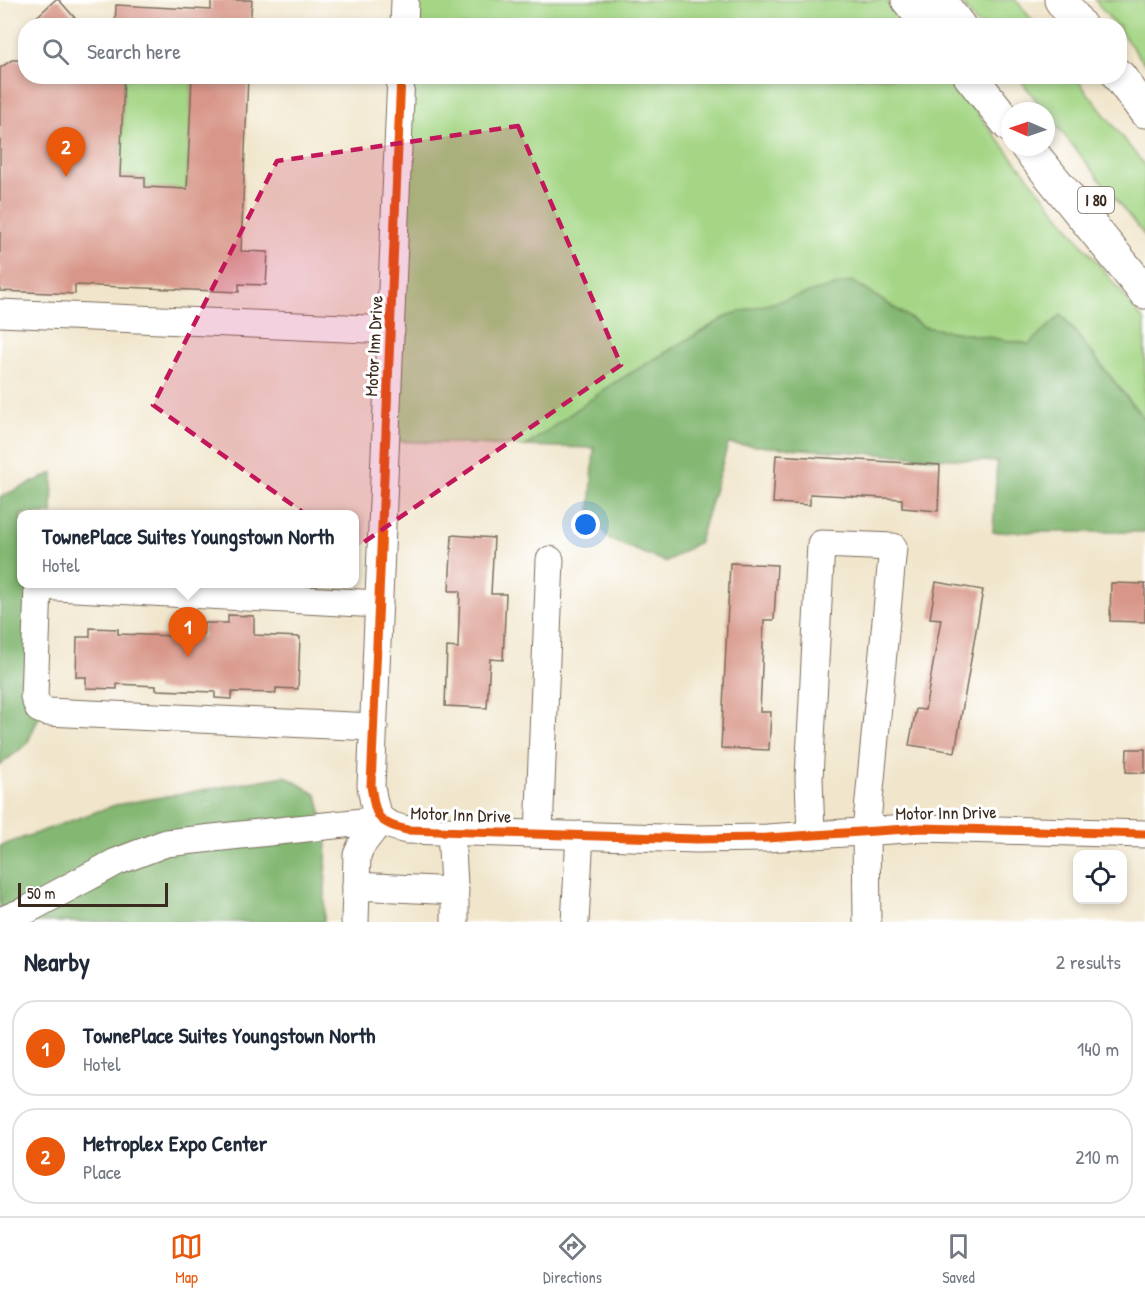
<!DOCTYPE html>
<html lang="en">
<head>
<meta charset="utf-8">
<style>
	body { margin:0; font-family:"Patrick Hand",sans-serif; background:#f2f2f3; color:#1f2937 }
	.controls { position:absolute; right:18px; bottom:18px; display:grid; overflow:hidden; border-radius:12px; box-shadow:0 3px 9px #0003 }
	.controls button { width:54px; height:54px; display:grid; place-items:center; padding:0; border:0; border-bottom:2px solid #e0e1e3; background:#fff; color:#1f2937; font:30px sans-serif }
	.compass { position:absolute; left:1001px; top:102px; width:54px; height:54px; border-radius:50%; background:#fff; box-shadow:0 3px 9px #0003; rotate:272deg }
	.scale { position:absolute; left:18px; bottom:15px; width:150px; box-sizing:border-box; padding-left:6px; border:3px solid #3b2a1e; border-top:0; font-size:16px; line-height:21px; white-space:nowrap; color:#3b2a1e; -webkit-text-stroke:4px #fff; paint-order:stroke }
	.you { position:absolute; left:586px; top:525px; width:21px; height:21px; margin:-15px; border:4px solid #fff; border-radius:50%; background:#1a73e8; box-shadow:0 0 0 9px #1a73e833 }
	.badge { display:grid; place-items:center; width:39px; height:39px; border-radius:50%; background:#ea580c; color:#fff; font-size:20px; font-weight:700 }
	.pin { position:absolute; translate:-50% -50px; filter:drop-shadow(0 2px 3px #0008) }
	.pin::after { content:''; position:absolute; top:32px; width:21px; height:18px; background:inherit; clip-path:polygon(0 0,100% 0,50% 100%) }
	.popup { position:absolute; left:17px; top:510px; width:342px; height:78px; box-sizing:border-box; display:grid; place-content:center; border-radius:12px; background:#fff; filter:drop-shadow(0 2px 4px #0005); font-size:20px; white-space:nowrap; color:#747a83 }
	.popup b { font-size:22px; color:#1f2937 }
	.popup::after { content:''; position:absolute; left:50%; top:100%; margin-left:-12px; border:12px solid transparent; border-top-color:#fff }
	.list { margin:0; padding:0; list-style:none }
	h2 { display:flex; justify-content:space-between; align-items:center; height:78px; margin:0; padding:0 24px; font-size:26px }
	h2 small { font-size:20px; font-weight:400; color:#747a83 }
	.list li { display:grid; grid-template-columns:39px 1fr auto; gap:18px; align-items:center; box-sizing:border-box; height:96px; margin:0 12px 12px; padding:0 12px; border:2px solid #e0e1e3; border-radius:24px }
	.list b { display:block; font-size:22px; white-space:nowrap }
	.list p { margin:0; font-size:20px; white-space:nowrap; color:#747a83 }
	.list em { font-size:20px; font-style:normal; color:#747a83 }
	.icon { flex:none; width:33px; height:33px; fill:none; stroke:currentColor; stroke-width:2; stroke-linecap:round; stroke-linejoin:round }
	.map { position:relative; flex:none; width:1145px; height:922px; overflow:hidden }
	.search { position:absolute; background:#fff; box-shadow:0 3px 9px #0003; left:18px; right:18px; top:18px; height:66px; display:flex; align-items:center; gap:15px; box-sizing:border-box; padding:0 21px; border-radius:24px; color:#747a83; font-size:22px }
	.sheet { height:294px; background:#fff }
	nav { display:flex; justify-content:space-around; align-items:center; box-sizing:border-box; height:84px; border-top:2px solid #e0e1e3; background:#fff; font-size:16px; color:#747a83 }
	nav a { display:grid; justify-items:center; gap:3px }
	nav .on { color:#ea580c }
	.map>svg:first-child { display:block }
	.green { fill:#a4d685; stroke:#708052; stroke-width:1.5 }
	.forest { fill:#83b772; stroke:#5f7048; stroke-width:1.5 }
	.building { fill:#d89688 }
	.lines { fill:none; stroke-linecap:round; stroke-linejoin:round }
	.minor-casing { stroke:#7b6c5b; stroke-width:29 }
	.highway-casing { stroke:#7b6c5b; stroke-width:35 }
	.minor { stroke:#fff; stroke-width:27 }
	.highway { stroke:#fff; stroke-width:33 }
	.cycleway-casing { stroke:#fff; stroke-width:13 }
	.cycleway { stroke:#e8590c; stroke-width:9 }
	.marked { fill:#c2185b; fill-opacity:0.2; stroke:#c2185b; stroke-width:4.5; stroke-dasharray:12 8; stroke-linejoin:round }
	.labels { text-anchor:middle; stroke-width:6; stroke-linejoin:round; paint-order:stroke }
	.shield { fill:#fff; stroke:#766a62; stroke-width:1.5 }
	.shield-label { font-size:16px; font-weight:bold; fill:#3b2a1e }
	.street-label { font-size:18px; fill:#3b2a1e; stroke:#fff }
</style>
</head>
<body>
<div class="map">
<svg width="1145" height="922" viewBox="0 0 1145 922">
	<rect width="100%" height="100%" fill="#fff"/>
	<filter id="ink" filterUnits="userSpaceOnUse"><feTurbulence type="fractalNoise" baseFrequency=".0167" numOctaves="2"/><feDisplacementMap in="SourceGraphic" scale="12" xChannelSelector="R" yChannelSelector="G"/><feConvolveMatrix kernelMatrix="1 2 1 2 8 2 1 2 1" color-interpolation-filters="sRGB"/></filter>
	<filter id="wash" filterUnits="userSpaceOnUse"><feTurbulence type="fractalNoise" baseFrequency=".008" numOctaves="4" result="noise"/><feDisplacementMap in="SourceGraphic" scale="24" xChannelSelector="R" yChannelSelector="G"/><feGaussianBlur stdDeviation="1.35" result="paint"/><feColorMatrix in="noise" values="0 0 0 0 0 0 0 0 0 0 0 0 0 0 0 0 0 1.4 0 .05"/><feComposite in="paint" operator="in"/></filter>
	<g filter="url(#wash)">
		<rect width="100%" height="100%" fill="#f1e6cc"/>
		<g class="green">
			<polygon points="416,0 886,0 907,25 415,26"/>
			<polygon points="959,0 1016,0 1036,25 978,25"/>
			<polygon points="1095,0 1145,0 1145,64 1120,31 1120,26 1115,25"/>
			<polygon points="124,77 192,77 187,189 145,187 145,177 120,176"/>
			<polygon points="412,77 948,77 1145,322 1145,420 1062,315 1030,344 924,327 852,281 614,383 526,446 396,441"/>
			<polygon points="1018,77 1075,77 1145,166 1145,236"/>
		</g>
		<g class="forest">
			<polygon points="852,281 924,327 1029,344 1061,315 1145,420 1145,532 993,532 997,462 728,444 699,542 666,562 610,540 590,514 594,448 526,446 614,383 729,315"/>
			<polygon points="53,473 52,514 21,514 21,584 49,584 44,705 27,744 0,765 0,497"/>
			<polygon points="285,776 317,795 327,837 324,922 0,922 0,846 115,805"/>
		</g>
		<g id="blocks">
			<g class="building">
				<polygon points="55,0 59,0 82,26 27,26"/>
				<polygon points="211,0 252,0 250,26 115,26 116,5 211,10"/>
				<polygon points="12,60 26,60 26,76 124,76 120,176 145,177 145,187 187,189 192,76 248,76 241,251 268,252 266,285 239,284 239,292 75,285 75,294 0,291 0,68"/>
				<polygon points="776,455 940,465 938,511 902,508 902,499 810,494 810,505 773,503"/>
				<polygon points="452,535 494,538 491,594 506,594 503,660 490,659 487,708 445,706 447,647 458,648 460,591 449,591"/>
				<polygon points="730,563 777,565 774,620 764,620 760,712 771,712 769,750 721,748"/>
				<polygon points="936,582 983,590 955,752 909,745 916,709 925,710 941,619 930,618"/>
				<polygon points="1111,583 1145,584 1145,622 1110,621"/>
				<polygon points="228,615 254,616 254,635 300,637 298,689 276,688 276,693 232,692 231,699 215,698 215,692 156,690 156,686 117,684 117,689 86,688 86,677 76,677 77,637 90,637 90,628 118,629 118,634 203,637 204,623 228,623"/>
				<polygon points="1127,749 1145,749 1145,773 1126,772"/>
			</g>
		</g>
	</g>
	<g filter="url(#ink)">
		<use href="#blocks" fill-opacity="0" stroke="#7b6c5b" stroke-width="1.5"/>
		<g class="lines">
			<g class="minor-casing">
				<g id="minor">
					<polyline points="404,26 405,0"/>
					<path d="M401,76L371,786C376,816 376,823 407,830L696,839L767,838L922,828L1145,834"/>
					<polyline points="0,313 391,330"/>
					<polyline points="374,727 47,712 39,709 34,697 38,586 379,604"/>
					<polyline points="451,831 455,903 455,922"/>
					<polyline points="539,834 550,560"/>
					<polyline points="811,835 809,778 821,544 893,547 866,832 867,922"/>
					<polyline points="356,886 455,891"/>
					<polyline points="0,921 27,910 116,862 166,843 381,820"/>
					<polyline points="355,922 357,855 361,846 381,820"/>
					<polyline points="575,922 580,835"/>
				</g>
			</g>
			<g class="highway-casing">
				<g id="highway">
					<polyline points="908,0 929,26"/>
					<polyline points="939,0 959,26"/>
					<polyline points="1061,0 1080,26"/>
					<polyline points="970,76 1010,126"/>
					<polyline points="1119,76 1145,111"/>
					<polyline points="1027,147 1145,292"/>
				</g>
			</g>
			<use href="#minor" class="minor"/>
			<use href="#highway" class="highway"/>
			<g class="cycleway-casing">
				<path id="cycleway" d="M401,76L371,786C376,816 376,823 407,830L696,839L767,838L922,828L1145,834"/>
			</g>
			<use href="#cycleway" class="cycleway"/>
		</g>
	</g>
	<path class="marked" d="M518,126L621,365L354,549L153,405L277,161Z"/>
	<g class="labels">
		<rect class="shield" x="1078" y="187" width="36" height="26" rx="4.5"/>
		<g class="shield-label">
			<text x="1096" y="206">I 80</text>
		</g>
		<g class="street-label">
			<text transform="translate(374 346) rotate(-87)" y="6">Motor Inn Drive</text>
			<text transform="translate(946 813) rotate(-1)" y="6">Motor Inn Drive</text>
			<text transform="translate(461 815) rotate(2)" y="6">Motor Inn Drive</text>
		</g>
	</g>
</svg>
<div class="controls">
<button><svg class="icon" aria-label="locate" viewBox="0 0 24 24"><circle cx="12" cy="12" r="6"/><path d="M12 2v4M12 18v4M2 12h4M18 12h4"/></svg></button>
</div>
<svg class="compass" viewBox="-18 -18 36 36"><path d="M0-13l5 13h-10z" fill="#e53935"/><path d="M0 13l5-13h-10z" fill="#747a83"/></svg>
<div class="scale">50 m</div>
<div class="you"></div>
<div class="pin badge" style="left:188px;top:657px">1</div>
<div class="popup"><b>TownePlace Suites Youngstown North</b>Hotel</div>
<div class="pin badge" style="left:66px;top:177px">2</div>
<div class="search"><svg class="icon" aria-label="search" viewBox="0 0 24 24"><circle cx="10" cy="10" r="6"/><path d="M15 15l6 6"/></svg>Search here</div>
</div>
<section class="sheet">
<h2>Nearby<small>2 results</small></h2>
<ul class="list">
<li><span class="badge">1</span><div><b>TownePlace Suites Youngstown North</b><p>Hotel</p></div><em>140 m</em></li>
<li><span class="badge">2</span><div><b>Metroplex Expo Center</b><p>Place</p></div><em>210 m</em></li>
</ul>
</section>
<nav>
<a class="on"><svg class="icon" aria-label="map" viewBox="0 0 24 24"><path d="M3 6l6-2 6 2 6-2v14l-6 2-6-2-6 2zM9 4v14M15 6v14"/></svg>Map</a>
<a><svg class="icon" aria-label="directions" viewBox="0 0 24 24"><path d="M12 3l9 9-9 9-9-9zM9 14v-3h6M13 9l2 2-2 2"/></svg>Directions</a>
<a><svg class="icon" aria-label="saved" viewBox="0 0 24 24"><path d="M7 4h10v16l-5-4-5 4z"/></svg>Saved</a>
</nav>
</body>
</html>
